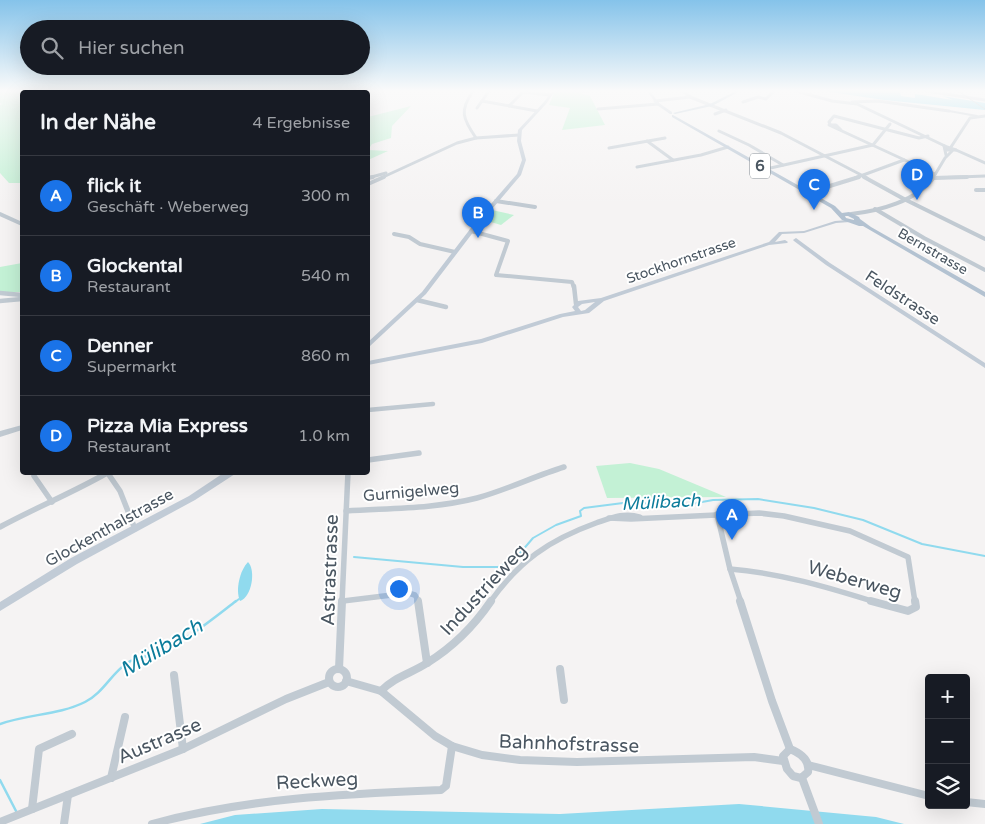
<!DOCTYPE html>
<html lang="de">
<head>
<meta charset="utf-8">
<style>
	body { margin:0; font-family:"Varela Round",sans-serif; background:#20242c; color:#f1f3f6 }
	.controls { position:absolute; right:15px; bottom:15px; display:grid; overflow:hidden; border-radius:5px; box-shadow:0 5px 20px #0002 }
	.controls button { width:45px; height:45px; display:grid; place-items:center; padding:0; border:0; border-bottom:1px solid #363941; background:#171b24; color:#f1f3f6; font:25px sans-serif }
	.you { position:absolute; left:398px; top:588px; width:18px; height:18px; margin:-12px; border:4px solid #fff; border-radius:50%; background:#1a73e8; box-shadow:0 0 0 8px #1a73e833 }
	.badge { display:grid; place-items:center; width:32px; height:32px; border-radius:50%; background:#1a73e8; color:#fff; font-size:16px; font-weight:700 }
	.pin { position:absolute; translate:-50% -41px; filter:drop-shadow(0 1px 2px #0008) }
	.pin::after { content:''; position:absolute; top:26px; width:18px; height:15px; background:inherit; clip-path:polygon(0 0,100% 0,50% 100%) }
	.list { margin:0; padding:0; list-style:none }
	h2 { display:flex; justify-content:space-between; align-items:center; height:65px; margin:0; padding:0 20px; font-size:21px }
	h2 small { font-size:16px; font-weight:400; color:#9ea1a6 }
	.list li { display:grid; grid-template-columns:32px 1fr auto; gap:15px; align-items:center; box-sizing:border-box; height:80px; padding:0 20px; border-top:1px solid #363941 }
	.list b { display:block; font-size:19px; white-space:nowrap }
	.list p { margin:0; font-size:16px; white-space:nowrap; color:#9ea1a6 }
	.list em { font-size:16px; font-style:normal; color:#9ea1a6 }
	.icon { flex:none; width:28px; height:28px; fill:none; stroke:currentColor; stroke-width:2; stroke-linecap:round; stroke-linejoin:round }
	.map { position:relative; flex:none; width:985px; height:824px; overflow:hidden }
	.search { position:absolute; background:#171b24; box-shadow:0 5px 20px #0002; left:20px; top:20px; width:350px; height:55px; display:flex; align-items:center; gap:12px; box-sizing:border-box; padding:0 18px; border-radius:28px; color:#9ea1a6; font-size:19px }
	.panel { position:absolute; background:#171b24; box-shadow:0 5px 20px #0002; left:20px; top:90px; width:350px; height:385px; border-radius:5px }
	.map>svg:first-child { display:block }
	.green { fill:#c3f1d5 }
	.water { fill:#90daee }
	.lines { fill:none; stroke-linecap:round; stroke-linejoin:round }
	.stream-far1 { stroke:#90daee; stroke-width:2 }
	.stream { stroke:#90daee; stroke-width:2.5 }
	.pedestrian { stroke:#c1cad2; stroke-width:2 }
	.minor-far4 { stroke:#c1cad2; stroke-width:3 }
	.minor-far3 { stroke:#c1cad2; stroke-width:4 }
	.minor-far2 { stroke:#c1cad2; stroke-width:4.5 }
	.minor-far1 { stroke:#c1cad2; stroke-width:5.5 }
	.minor { stroke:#c1cad2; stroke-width:8 }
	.tertiary { fill:#c1cad2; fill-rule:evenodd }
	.secondary { fill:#c1cbd6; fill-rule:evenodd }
	.primary { fill:#b3c2d1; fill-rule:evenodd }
	.rail { stroke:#b5b8bd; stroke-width:1 }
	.labels { text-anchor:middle; stroke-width:4; stroke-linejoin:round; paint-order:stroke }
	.far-street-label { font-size:14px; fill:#4a5661; stroke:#fff }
	.shield { fill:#fff; stroke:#808990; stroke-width:1 }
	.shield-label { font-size:15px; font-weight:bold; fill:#4a5661 }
	.street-label { font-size:16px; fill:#4a5661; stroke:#fff }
	.water-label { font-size:18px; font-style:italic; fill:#0c7c9b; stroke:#fff }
	.near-street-label { font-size:19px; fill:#4a5661; stroke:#fff }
	.near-water-label { font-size:21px; font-style:italic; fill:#0c7c9b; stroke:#fff }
</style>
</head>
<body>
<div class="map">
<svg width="985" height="824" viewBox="0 0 985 824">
	<rect width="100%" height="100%" fill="#f5f3f3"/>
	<g class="green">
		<polygon points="0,91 162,91 163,92 22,92 22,183 9,183 0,173 0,105 2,104 0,103"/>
		<polygon points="555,91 574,91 590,96 605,125 562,130 570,108 549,105"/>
		<polygon points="411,106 392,126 391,138 372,144 368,150 388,151 368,160 368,117"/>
		<polygon points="492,210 514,215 501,225 484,220"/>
		<polygon points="22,263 22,292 0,292 0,267"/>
		<polygon points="630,463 659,469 726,497 607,498 596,466"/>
	</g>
	<g class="water">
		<polygon points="824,91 900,91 901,96 915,98 915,94 953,100 942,96 985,103 985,110 884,100"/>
		<path d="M248,562C256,570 252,597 240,601C235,590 240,570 248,562Z"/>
		<polygon points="739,804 876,817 904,824 200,824 235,815 322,809 560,814"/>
	</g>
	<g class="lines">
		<g class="stream-far1">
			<polyline points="354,557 463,567 498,567 515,559 533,538 556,525 581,516 580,511 584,508 623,503 691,504 713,500 758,499 814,508 863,520 922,544 985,556"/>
			<polyline points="235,602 239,599"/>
		</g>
		<g class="stream">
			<path d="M0,724C28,714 59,715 85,702C103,693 111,674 127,663C137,656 155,656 167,650C192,636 214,618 236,601"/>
			<polyline points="0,780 16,811"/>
		</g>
		<polyline class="pedestrian" points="949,111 977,116"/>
		<g class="minor-far4">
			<path d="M473,91C459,111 463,119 476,138"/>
			<polyline points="576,91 587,91"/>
			<polyline points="683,91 690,97 781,133 867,178"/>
			<polyline points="796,91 832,101 857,104 945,146"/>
			<polyline points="926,91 985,100"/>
			<polyline points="185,92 189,91"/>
			<polyline points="523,92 550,95"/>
			<polyline points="482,101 537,111"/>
			<polyline points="655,101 690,97"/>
			<polyline points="743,102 758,97 766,99 774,91"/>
			<polyline points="852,102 878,101 949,111"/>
			<polyline points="509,106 524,91"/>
			<polyline points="477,108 489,91"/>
			<polyline points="598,109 658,104"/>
			<polyline points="715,114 726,110"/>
			<polyline points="830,124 829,122 834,116 919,138 928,136"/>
			<polyline points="841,130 836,125 829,125 935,174"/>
			<polyline points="719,131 749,145 783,165"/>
			<polyline points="647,141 673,160"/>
			<polyline points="951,147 970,118 985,116"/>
			<polyline points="609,148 665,138"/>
			<polyline points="945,150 956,150 944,146 946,155"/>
			<polyline points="956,150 985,163"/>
			<polyline points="637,167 701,155 728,147"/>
			<polyline points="766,169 873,145 890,124"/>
			<polyline points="368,178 386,173"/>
			<polyline points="381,178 457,143 476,138 519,135"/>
			<polyline points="855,178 904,160"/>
			<polyline points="933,178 945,158 952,151"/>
			<polyline points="934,178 985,176"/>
		</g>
		<g class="minor-far3">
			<polyline points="864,177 904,199 985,239"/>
			<polyline points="368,178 373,177"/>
			<polyline points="933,178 967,177"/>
			<polyline points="368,184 384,177"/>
			<polyline points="976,190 985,190"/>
			<polyline points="807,193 859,177"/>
			<polyline points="496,201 535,207"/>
			<polyline points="875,209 924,238 985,270"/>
			<polyline points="0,214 22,224"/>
			<path d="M851,214C879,211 917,201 934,177"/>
			<polyline points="471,231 508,241 496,275 572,282 574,288"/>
			<polyline points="394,234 409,237 420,244 455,252"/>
		</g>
		<g class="minor-far2">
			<polyline points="574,286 576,304"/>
			<polyline points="0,293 22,295"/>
			<polyline points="417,300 446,307"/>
			<polyline points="0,301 22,299"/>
			<polyline points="368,410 433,404"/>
		</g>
		<g class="minor-far1">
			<polyline points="368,460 419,453"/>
			<polyline points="107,472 120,491 135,529"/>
			<polyline points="34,476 52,502"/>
			<path d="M346,511C390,508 434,509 477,498C506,490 535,476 564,467"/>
			<polyline points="717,514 730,569 741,602"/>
			<polyline points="609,518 631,519 759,513 784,516 850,531 908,557 915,602"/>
			<path d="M0,527C35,508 72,493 107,473"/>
			<path d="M730,569C780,573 827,587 875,602"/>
			<polyline points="343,601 408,593 415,595 419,602"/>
			<polyline points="342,602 348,472"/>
			<path d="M490,602C519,561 549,540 596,523C611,518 624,512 640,517"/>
		</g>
		<g class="minor">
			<polyline points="418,601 427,663"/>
			<polyline points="740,601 772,701 790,749"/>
			<polyline points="871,601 908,611 916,607 915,601"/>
			<circle cx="338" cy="678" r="9"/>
			<polyline points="339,669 342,601"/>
			<polyline points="560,669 564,700"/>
			<polyline points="174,675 183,749"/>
			<polyline points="346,681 381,691 435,736 452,746 482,755 520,760 577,762 754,757 783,761"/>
			<path d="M381,691C394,677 412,673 427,663C453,647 474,626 491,601"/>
			<path d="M790,749C800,753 810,760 808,772L801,778L793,776L787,769L783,756Z"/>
			<polyline points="808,765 929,796"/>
			<polyline points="111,778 125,717"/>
			<polyline points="802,778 819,824"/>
			<polyline points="966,802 985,804"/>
			<polyline points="32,809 39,749 72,734"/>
			<polyline points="0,822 183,749 286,699 329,682"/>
			<polyline points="64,824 68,795"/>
			<path d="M152,824C247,798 343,794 441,790L446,786L452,746"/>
		</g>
		<polygon class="tertiary" points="22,425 22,430 0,437 0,431"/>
		<g class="secondary">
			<polygon points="552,91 555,91 546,104 522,130 521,141 526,160 521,175 481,222 426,294 370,346 368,347 368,342 422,292 477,220 517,174 522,160 517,141 518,130 544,102"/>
			<polygon points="647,91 650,91 659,103 672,112 672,114 670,114 657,105"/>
			<path d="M848,220L850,221V222L836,223L804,233L782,234L775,242L785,240L788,242L787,243L769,245L604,301L589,313L563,317L482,343L368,365V361L481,339L560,314L575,311L572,307L578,301L601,298L769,242L779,232L804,231L835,221ZM595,302L585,310L581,311L578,307L582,304Z"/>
			<polygon points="796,238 830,263 985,363 985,368 826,265 794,241 793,240"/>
			<polygon points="225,472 236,472 235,474 195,500 77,564 0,611 0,602 71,558 189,496"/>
		</g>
		<g class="primary">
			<polygon points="736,91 740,91 712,106 675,114 673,113 710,104"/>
			<path d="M673,115L835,206L842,213L849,212L859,217L860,219L871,227L985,292V297L863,226H859L842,220L831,208L672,117V115ZM845,216H848L854,219V220L846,218Z"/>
		</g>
		<polyline class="rail" points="958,91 985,109"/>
	</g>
	<linearGradient id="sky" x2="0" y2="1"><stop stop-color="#85c3ea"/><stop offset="0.44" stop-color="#fafafa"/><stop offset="1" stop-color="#fafafa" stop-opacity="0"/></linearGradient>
	<rect width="985" height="206" fill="url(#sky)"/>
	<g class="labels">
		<g class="far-street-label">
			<text transform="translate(933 251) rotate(30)" y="5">Bernstrasse</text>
			<text transform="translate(681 260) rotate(-19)" y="5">Stockhornstrasse</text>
		</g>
		<rect class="shield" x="750" y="153.5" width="20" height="25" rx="4"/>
		<g class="shield-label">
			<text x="760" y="171">6</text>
		</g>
		<g class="street-label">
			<text transform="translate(903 297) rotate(33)" y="6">Feldstrasse</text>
			<text transform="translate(411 491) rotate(-5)" y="6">Gurnigelweg</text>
			<text transform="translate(109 527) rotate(-29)" y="6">Glockenthalstrasse</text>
		</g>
		<g class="water-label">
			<text transform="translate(661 502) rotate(-3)" y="6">Mülibach</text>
		</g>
		<g class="near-street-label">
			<text transform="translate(329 570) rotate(-88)" y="7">Astrastrasse</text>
			<text transform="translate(855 579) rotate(16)" y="7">Weberweg</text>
			<text transform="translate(483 589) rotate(-47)" y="7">Industrieweg</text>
			<text transform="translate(159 740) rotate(-23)" y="7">Austrasse</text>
			<text transform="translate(569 743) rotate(2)" y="7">Bahnhofstrasse</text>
			<text transform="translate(317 780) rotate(-3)" y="7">Reckweg</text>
		</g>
		<g class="near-water-label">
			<text transform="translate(161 648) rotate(-31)" y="7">Mülibach</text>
		</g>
	</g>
</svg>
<div class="controls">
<button>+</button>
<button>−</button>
<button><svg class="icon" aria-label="layers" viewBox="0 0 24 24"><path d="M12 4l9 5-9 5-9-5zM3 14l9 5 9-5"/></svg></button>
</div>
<div class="you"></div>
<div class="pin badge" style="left:732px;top:540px">A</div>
<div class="pin badge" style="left:478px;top:238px">B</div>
<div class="pin badge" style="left:814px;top:210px">C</div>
<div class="pin badge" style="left:917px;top:200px">D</div>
<div class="search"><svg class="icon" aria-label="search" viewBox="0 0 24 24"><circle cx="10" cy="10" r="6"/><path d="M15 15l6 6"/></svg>Hier suchen</div>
<section class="panel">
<h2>In der Nähe<small>4 Ergebnisse</small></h2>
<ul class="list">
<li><span class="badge">A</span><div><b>flick it</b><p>Geschäft · Weberweg</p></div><em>300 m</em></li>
<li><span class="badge">B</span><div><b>Glockental</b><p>Restaurant</p></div><em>540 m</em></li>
<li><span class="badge">C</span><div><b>Denner</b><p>Supermarkt</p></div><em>860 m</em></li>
<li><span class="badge">D</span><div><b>Pizza Mia Express</b><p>Restaurant</p></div><em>1.0 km</em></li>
</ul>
</section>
</div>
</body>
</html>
